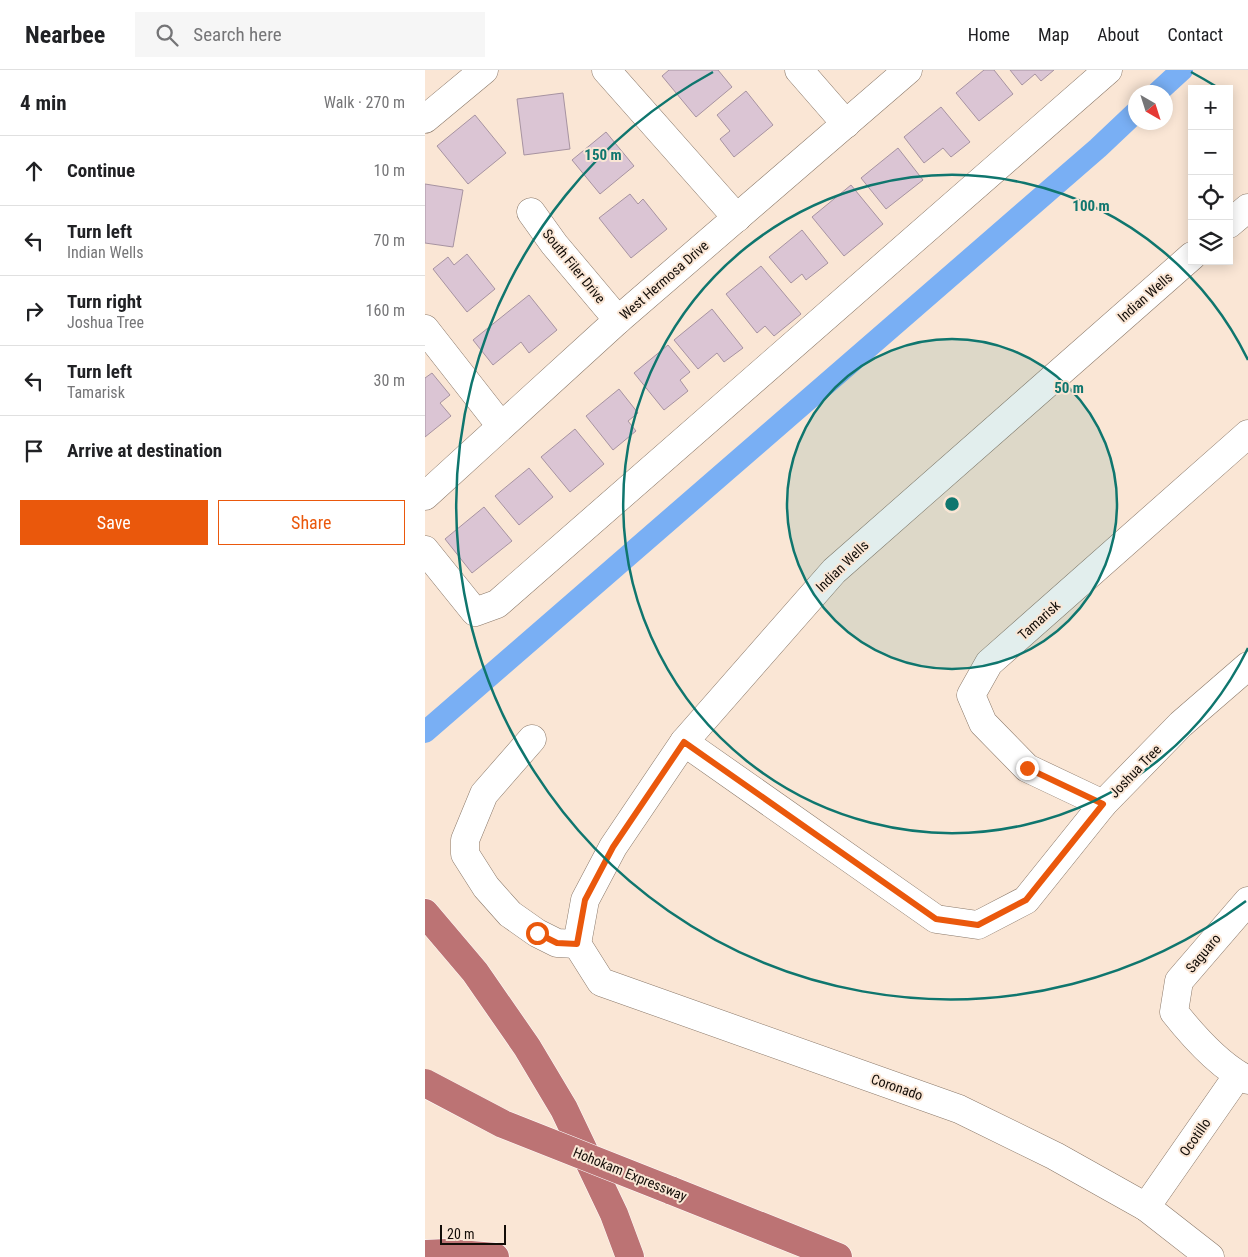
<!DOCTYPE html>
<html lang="en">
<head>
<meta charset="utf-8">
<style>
	body { margin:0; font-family:"Roboto Condensed",sans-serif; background:#f6f6f6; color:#202124 }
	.controls { position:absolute; right:15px; top:15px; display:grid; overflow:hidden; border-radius:0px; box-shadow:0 2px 12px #0003 }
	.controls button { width:45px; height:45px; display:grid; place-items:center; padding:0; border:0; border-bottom:1px solid #e0e0e0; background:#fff; color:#202124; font:25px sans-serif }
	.compass { position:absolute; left:703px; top:15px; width:45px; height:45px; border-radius:50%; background:#fff; box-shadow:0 2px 12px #0003; rotate:141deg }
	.scale { position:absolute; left:15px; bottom:12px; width:66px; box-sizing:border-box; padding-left:5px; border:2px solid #130d08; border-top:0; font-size:14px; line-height:18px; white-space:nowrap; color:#130d08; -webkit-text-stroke:4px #fae6d5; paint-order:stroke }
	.stop { position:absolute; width:15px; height:15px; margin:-11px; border:4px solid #ea580c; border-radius:50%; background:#fff }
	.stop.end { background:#ea580c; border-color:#fff; box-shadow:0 1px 5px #0008 }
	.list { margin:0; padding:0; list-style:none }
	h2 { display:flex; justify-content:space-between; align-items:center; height:65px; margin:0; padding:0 20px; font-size:21px }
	h2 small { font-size:16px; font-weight:400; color:#757577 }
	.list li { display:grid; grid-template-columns:32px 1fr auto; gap:15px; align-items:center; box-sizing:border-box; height:70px; padding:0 20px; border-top:1px solid #e0e0e0 }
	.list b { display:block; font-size:19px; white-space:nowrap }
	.list p { margin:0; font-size:16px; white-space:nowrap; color:#757577 }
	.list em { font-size:16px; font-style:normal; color:#757577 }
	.actions { display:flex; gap:10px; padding:15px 20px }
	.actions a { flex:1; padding:11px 0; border:1px solid #ea580c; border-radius:0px; text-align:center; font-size:18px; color:#ea580c }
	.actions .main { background:#ea580c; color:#fff }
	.icon { flex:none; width:28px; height:28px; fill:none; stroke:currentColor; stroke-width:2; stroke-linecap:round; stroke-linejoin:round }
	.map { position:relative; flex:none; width:823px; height:1187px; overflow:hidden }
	header { display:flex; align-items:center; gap:30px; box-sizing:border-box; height:70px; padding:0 25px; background:#fff; border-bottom:1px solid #e0e0e0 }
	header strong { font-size:24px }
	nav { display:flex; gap:28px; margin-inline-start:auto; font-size:18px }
	.search { width:350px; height:45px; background:#f6f6f6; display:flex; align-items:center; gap:12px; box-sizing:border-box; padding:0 18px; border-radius:0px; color:#757577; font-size:19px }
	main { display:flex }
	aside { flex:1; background:#fff }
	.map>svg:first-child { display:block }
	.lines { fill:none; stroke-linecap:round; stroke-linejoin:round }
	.canal { stroke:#79aff4; stroke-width:22 }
	.building { fill:#dbc5d4; stroke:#a793a1 }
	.minor-casing { stroke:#8a7869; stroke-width:29 }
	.highway-casing { stroke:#fff; stroke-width:29 }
	.minor { stroke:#fff; stroke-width:28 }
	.highway { stroke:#bc7374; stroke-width:28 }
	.highway-bridge-casing { stroke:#fff; stroke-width:29; stroke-linecap:butt }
	.highway-bridge { stroke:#bc7374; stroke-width:28 }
	.route { stroke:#ea580c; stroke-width:6 }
	.ring { fill:none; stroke:#0f766e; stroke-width:2.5 }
	.labels { text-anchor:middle; stroke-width:4; stroke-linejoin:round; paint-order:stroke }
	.street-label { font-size:14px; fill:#130d08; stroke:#fae6d5 }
	.centre { fill:#0f766e; stroke:#fae6d5; stroke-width:2.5 }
	.ring-label { font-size:15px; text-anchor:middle; font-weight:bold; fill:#0f766e; stroke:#fae6d5; stroke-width:4; stroke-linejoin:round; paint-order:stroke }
</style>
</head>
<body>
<header>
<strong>Nearbee</strong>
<div class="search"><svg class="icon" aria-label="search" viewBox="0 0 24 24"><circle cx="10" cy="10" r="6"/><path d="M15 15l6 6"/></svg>Search here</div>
<nav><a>Home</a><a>Map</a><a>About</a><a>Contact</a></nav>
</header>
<main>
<aside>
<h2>4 min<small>Walk · 270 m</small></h2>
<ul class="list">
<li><svg class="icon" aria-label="ahead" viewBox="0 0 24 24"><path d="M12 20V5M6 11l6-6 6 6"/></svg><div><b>Continue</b></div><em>10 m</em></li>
<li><svg class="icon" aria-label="left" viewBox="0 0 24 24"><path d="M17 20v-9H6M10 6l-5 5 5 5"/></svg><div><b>Turn left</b><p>Indian Wells</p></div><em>70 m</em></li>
<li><svg class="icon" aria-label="right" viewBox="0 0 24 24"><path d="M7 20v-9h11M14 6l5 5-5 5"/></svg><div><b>Turn right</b><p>Joshua Tree</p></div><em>160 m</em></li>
<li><svg class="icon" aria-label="left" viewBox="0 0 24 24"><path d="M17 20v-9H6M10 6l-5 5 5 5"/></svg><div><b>Turn left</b><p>Tamarisk</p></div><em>30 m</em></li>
<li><svg class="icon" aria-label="arrive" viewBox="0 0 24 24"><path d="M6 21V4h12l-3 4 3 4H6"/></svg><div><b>Arrive at destination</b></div></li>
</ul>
<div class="actions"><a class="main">Save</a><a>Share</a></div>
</aside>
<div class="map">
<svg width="823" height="1187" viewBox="0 0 823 1187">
	<rect width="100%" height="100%" fill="#fae6d5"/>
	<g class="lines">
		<g class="canal">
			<polyline points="733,22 757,0"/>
			<polyline points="0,662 673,78 710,43"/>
		</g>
	</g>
	<g class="building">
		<polygon points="244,0 293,0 307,17 271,47 237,6"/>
		<polygon points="559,0 569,0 588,24 554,51 531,23"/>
		<polygon points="585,0 629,0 616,11 610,4 597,15"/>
		<polygon points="321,21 348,55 309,87 295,69 305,61 292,45"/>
		<polygon points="138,23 145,79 99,85 92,29"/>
		<polygon points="516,37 545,72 526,87 518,78 499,93 479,67"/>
		<polygon points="50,45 81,83 43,114 12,76"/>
		<polygon points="181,62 209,96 175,124 147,90"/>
		<polygon points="473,78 498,110 461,139 436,108"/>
		<polygon points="0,114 38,120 28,177 0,173"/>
		<polygon points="426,115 458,154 419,186 387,147"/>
		<polygon points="205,124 213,134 218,129 242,159 206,188 174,148"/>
		<polygon points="377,160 403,193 381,210 377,204 366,213 344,187"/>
		<polygon points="42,184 70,219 42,242 8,199 23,187 29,195"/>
		<polygon points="336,196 376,244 349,266 340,256 332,263 301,224"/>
		<polygon points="104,225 132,260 104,283 96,272 68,295 48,270"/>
		<polygon points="287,239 318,278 299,292 292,283 273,299 249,270"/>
		<polygon points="243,275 265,302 255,310 263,321 239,340 209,303"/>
		<polygon points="7,303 25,325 15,333 26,346 0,367 0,308"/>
		<polygon points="194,319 213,343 203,351 211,361 188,380 161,346"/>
		<polygon points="150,359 179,394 145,422 116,387"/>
		<polygon points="104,398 128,427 94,455 70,426"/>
		<polygon points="59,437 87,471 47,503 20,469"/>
	</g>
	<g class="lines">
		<g class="minor-casing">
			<g id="minor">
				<polyline points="181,0 312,148"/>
				<polyline points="374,0 421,54"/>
				<polyline points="0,49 59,0"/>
				<polyline points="106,142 129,174 193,250"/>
				<polyline points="804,154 823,138"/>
				<polyline points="0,259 76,356"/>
				<polyline points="0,426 193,250 483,0"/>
				<polyline points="0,480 50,542 72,534 683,0"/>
				<polyline points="107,669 59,724 40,770 40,784 61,817 85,844 112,863 132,873 152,874"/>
				<polyline points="259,672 511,849 553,855 601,830 678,734 756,654 823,596"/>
				<polyline points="678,734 602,698 558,653 546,625 564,593 823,364"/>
				<path d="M823,831L754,911L749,942C768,966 796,997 823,1010"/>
				<polyline points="152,874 160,830 188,777 259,672 409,501 767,186"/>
				<polyline points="152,874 176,912 534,1039 630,1086 721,1137 785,1187"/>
				<polyline points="721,1137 813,1005"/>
			</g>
		</g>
		<g class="highway-casing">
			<g id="highway">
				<polyline points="0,843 50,902 102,977 139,1039 189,1144 205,1187"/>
				<polyline points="245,1120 413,1187"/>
				<polyline points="0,1184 21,1183 70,1187"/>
			</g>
		</g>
		<use href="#minor" class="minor"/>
		<use href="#highway" class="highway"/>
		<g class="highway-bridge-casing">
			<polyline id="highway-bridge" points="0,1013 78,1054 245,1120"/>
		</g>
		<use href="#highway-bridge" class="highway-bridge"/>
	</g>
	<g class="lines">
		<polyline class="route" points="112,863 132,873 152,874 160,830 188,777 259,672 511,849 553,855 601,830 678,734 602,698"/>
	</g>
	<circle cx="527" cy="434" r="165" fill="#0f766e" fill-opacity=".12"/>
	<g class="ring">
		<circle cx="527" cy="434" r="165"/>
		<path d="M823 578A329 329 0 1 1 823 290"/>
		<path d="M821 831A494 494 0 1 1 288 2M766 2A494 494 0 0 1 792 17"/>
	</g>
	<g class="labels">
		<g class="street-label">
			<text transform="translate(149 196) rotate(51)" y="5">South Filer Drive</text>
			<text transform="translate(239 210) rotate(-41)" y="5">West Hermosa Drive</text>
			<text transform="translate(720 227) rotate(-41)" y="5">Indian Wells</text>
			<text transform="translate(417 496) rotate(-44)" y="5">Indian Wells</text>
			<text transform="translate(614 550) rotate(-42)" y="5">Tamarisk</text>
			<text transform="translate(710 701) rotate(-46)" y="5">Joshua Tree</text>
			<text transform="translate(778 883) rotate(-50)" y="5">Saguaro</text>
			<text transform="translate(472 1017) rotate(19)" y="5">Coronado</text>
			<text transform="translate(770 1067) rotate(-55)" y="5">Ocotillo</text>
			<text transform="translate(205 1104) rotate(22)" y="5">Hohokam Expressway</text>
		</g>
	</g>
	<circle cx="527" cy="434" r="8" class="centre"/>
	<g class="ring-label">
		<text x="178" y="90">150 m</text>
		<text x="666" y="141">100 m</text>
		<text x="644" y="323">50 m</text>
	</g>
</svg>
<div class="controls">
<button>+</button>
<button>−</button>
<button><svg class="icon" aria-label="locate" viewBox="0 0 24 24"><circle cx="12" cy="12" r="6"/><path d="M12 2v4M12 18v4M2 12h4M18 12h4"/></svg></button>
<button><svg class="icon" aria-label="layers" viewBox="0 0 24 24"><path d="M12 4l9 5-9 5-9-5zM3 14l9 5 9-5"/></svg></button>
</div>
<svg class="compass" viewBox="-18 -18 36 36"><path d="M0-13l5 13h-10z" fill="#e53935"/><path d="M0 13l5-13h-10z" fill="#757577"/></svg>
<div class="scale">20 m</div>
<div class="stop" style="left:112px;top:863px"></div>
<div class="stop end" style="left:602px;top:698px"></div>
</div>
</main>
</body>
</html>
